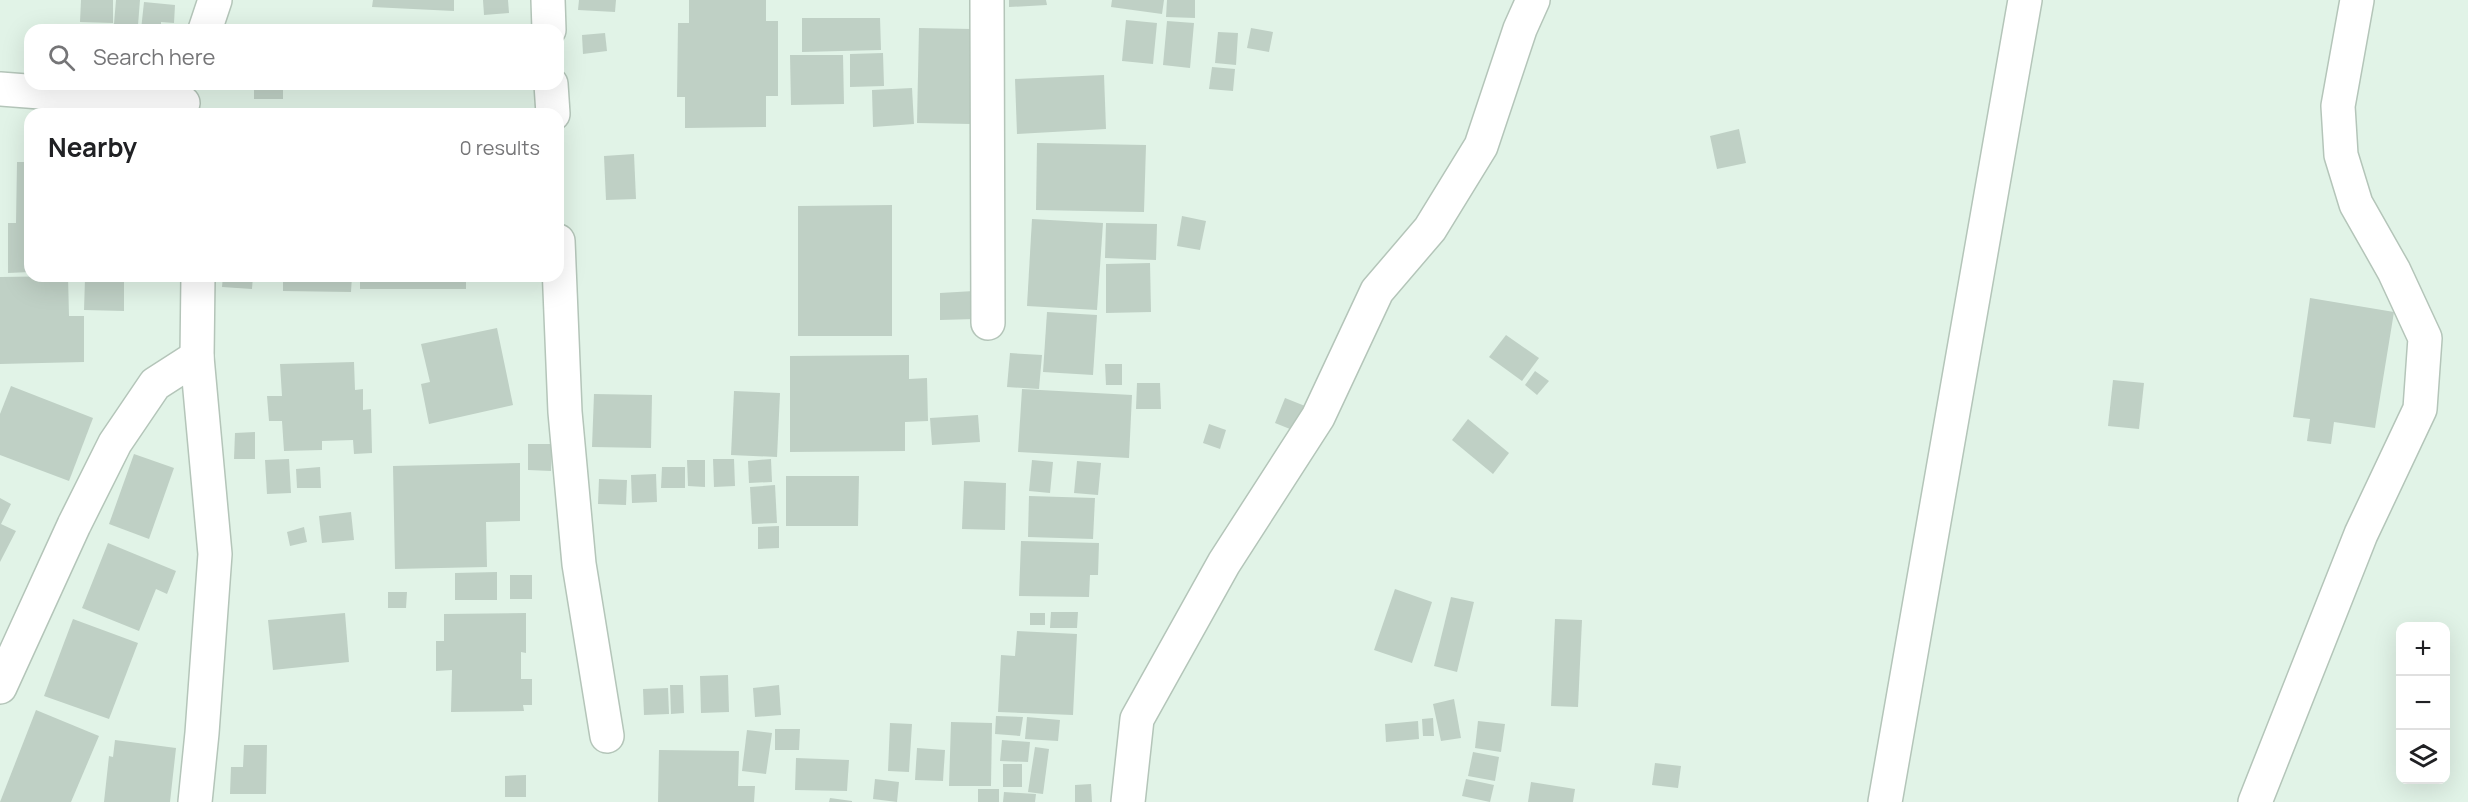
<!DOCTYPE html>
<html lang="en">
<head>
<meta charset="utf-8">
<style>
	body { margin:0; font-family:Manrope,sans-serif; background:#f6f6f6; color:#202124 }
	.controls { position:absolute; right:18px; bottom:18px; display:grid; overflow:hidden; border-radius:12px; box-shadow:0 6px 24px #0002 }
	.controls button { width:54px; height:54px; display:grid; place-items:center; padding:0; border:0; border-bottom:2px solid #e0e0e0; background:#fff; color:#202124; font:30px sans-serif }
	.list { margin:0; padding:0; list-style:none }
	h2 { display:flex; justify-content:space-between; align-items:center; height:78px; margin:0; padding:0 24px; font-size:26px }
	h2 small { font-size:20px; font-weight:400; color:#757577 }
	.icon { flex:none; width:33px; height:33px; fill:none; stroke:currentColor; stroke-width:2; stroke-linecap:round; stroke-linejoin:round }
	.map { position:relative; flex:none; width:2468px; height:802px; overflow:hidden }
	.search { position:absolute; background:#fff; box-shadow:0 6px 24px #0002; left:24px; top:24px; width:540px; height:66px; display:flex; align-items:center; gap:15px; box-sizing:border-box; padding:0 21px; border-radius:18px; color:#757577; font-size:22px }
	.panel { position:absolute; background:#fff; box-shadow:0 6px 24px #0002; left:24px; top:108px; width:540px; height:174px; border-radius:18px }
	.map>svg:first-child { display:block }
	.building { fill:#bfd0c5 }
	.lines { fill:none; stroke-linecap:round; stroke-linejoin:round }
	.minor-casing { stroke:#b4c5b9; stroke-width:36 }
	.minor { stroke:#fff; stroke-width:33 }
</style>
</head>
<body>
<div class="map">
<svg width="2468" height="802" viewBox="0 0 2468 802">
	<rect width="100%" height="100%" fill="#e1f3e7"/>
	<g class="building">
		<polygon points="81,0 113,0 113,23 80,22"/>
		<polygon points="116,0 140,0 138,25 114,24"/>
		<polygon points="373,0 454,0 454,11 372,7"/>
		<polygon points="483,0 508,0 509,13 484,15"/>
		<polygon points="579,0 616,0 615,12 578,10"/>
		<polygon points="689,0 766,0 766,21 778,21 778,96 766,96 766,127 685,128 685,97 677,97 678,23 689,23"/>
		<polygon points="1009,0 1046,0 1047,5 1009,7"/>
		<polygon points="1112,0 1164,0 1162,14 1111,7"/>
		<polygon points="1167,0 1195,0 1195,18 1166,17"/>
		<polygon points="144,2 175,5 174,23 161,22 161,30 141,30"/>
		<polygon points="802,18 880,18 881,50 802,52"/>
		<polygon points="1126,20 1157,23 1153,64 1122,61"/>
		<polygon points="1167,21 1194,23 1190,68 1163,65"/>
		<polygon points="919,28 972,29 971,124 917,123"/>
		<polygon points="1251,28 1273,32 1269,52 1247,48"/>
		<polygon points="1218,32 1238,33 1236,65 1215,63"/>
		<polygon points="605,33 607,51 583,54 582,35"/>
		<polygon points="883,53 884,86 850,87 850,54"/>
		<polygon points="790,55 843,55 844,104 791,105"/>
		<polygon points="1212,67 1235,69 1233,91 1209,89"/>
		<polygon points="1104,75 1106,129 1017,134 1015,79"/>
		<rect x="254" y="84" width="29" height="15"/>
		<polygon points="912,88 914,124 873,127 872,90"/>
		<rect x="284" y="111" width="42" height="3"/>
		<polygon points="1739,129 1746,163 1717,169 1710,136"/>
		<polygon points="1037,143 1146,145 1144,212 1036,210"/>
		<polygon points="634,154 636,199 606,200 604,156"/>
		<polygon points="17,162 30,162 30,272 8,273 8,223 16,223"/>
		<polygon points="892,205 892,336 798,336 798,206"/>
		<polygon points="1182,216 1206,221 1200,250 1177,246"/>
		<polygon points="1032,219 1103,223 1097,310 1027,306"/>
		<polygon points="1106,223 1157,224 1156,260 1105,258"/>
		<polygon points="1150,263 1151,312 1106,313 1106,264"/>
		<polygon points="68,276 69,316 84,316 84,362 0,364 0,277"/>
		<polygon points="223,276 253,276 252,289 222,287"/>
		<polygon points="283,276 352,276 351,292 283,291"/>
		<rect x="360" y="276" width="106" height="13"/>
		<polygon points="85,279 124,279 124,311 84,310"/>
		<polygon points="974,291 975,319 940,320 940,293"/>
		<polygon points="2310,298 2394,312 2375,428 2334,422 2331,444 2307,441 2310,419 2293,417"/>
		<polygon points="1047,312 1097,315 1093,375 1043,372"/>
		<polygon points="497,328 513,405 429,424 421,384 430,382 421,344"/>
		<polygon points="1506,335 1539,358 1522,381 1489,357"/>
		<polygon points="1010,353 1042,355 1039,389 1007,387"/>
		<polygon points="909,355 909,379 927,378 928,421 905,422 905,451 790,452 790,356"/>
		<polygon points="354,362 355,390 363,389 363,410 371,409 372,453 354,454 353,440 322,441 322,450 284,451 282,421 269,421 267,396 282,396 280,364"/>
		<polygon points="1105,364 1122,364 1122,385 1106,385"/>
		<polygon points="1535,371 1549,381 1537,395 1525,385"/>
		<polygon points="2113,380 2144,383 2139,429 2108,426"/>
		<polygon points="1137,383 1160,383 1161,409 1136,409"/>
		<polygon points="11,386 93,418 69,481 0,455 0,414"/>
		<polygon points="1022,389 1132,395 1129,458 1018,452"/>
		<polygon points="734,391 780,393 777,457 731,455"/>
		<polygon points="594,394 652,395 651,448 592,447"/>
		<polygon points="1285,398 1310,408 1300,433 1275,423"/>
		<polygon points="978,415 980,442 932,445 930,418"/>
		<polygon points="1468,419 1509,453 1493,474 1452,440"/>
		<polygon points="1209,424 1226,430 1220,449 1203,443"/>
		<polygon points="255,432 255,459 234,459 235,433"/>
		<polygon points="528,444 552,444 551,471 528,470"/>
		<polygon points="134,454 174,468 149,539 109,524"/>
		<polygon points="289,459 291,493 267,494 265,460"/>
		<polygon points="713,459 734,459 735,486 714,487"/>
		<polygon points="771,459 772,482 749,483 748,461"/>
		<polygon points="687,460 705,460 705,487 688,486"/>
		<polygon points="1032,460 1053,462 1050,493 1029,491"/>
		<polygon points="1077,461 1101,463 1098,495 1074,493"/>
		<polygon points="520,463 520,521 486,522 487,567 395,569 393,466"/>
		<polygon points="320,467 321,488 297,488 296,469"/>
		<polygon points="662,467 685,467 685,488 661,488"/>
		<polygon points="656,474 657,502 632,503 631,475"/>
		<polygon points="786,476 859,476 858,526 786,526"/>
		<polygon points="599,479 627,480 626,505 598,504"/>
		<polygon points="964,481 1006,483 1005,530 962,529"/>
		<polygon points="775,485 777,523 752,524 750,487"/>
		<polygon points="1029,496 1095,498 1093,539 1028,537"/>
		<polygon points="0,498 11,504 1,524 16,531 0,562"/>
		<polygon points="351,512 354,540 322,543 319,516"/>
		<polygon points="779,526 779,548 758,549 758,527"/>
		<polygon points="304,527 307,542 290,546 287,532"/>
		<polygon points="1021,541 1099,543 1098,575 1090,575 1089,597 1019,596"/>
		<polygon points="108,543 176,571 167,594 156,589 139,631 82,608"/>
		<polygon points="497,572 497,600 455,600 455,573"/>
		<rect x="510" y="575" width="22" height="24"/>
		<polygon points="1395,589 1432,602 1412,663 1374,650"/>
		<polygon points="388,592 407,592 406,608 388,608"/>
		<polygon points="1451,597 1474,602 1457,672 1434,666"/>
		<polygon points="1051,612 1078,612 1077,628 1050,628"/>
		<polygon points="345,613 349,662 273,670 268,620"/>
		<polygon points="526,613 526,653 521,652 521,679 532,679 532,705 523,705 524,711 451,712 452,670 436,671 436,641 444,641 444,614"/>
		<rect x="1030" y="613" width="15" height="12"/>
		<polygon points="73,619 138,643 109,719 44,696"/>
		<polygon points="1555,619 1582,620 1578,707 1551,706"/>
		<polygon points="1017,631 1077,634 1073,715 998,712 1001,655 1015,656"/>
		<polygon points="728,675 729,712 701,713 700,676"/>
		<polygon points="670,685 683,685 684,713 671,714"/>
		<polygon points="779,685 781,715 755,717 753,688"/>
		<polygon points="668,688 669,714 644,715 643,689"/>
		<polygon points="1454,699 1461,738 1441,741 1433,704"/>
		<polygon points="36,710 99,736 71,802 0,802"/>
		<polygon points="996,716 1023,717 1020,736 995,734"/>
		<polygon points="1027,717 1060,720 1058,741 1025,739"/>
		<polygon points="1433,718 1434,736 1423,736 1422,719"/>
		<polygon points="1418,721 1419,739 1386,742 1385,724"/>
		<polygon points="1478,721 1505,724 1501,752 1475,748"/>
		<polygon points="951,722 992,723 991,786 949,786"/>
		<polygon points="890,723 912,724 909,772 888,771"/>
		<polygon points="775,729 800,729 799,750 775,750"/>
		<polygon points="747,730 772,733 766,774 742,771"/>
		<polygon points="115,740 176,748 170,802 104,802 109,756 113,757"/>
		<polygon points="1002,740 1030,742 1028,762 1000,761"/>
		<polygon points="244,745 267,745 266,794 230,794 231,767 243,767"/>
		<polygon points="1035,747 1049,749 1043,794 1028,792"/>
		<polygon points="917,748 945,750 943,781 915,780"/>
		<polygon points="659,750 739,751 738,786 755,786 754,802 658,802"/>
		<polygon points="1473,752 1499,757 1495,781 1468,776"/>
		<polygon points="796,758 849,760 847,791 795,790"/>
		<polygon points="1655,763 1681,766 1678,788 1652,785"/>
		<rect x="1003" y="764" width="19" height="23"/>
		<polygon points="526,775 526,797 505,797 505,776"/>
		<polygon points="875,779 899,782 897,802 873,799"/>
		<polygon points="1466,779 1494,785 1490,802 1462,796"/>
		<polygon points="1531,782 1575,789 1573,802 1528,802"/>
		<polygon points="1091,784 1092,802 1075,802 1075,785"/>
		<rect x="978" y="789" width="21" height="13"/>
		<polygon points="1004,792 1036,794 1035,802 1003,802"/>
		<polygon points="830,798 852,801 852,802 829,802"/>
	</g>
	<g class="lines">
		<g class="minor-casing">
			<g id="minor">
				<polyline points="548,0 549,30"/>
				<polyline points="987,0 988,323"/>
				<polyline points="205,30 215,0"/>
				<polyline points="551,84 553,114"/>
				<polyline points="0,89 183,103"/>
				<polyline points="558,241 565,412 579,564 607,736"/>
				<polyline points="0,687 74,525 115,443 155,384 197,357"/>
				<polyline points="195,802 202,733 215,554 197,357 198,276"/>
				<polyline points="1128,802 1137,719 1224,563 1318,417 1377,291 1430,229 1481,146 1520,29 1533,0"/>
				<polyline points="1885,802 2025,0"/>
				<polyline points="2255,802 2361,534 2420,409 2425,338 2394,271 2356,204 2341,155 2338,106 2357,0"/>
			</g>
		</g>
		<use href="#minor" class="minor"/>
	</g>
</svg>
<div class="controls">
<button>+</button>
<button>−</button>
<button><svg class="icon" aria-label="layers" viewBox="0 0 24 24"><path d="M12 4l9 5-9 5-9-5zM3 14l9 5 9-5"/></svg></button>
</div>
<div class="search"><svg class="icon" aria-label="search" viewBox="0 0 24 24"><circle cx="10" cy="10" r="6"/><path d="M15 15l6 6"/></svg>Search here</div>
<section class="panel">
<h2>Nearby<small>0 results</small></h2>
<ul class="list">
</ul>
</section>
</div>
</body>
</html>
